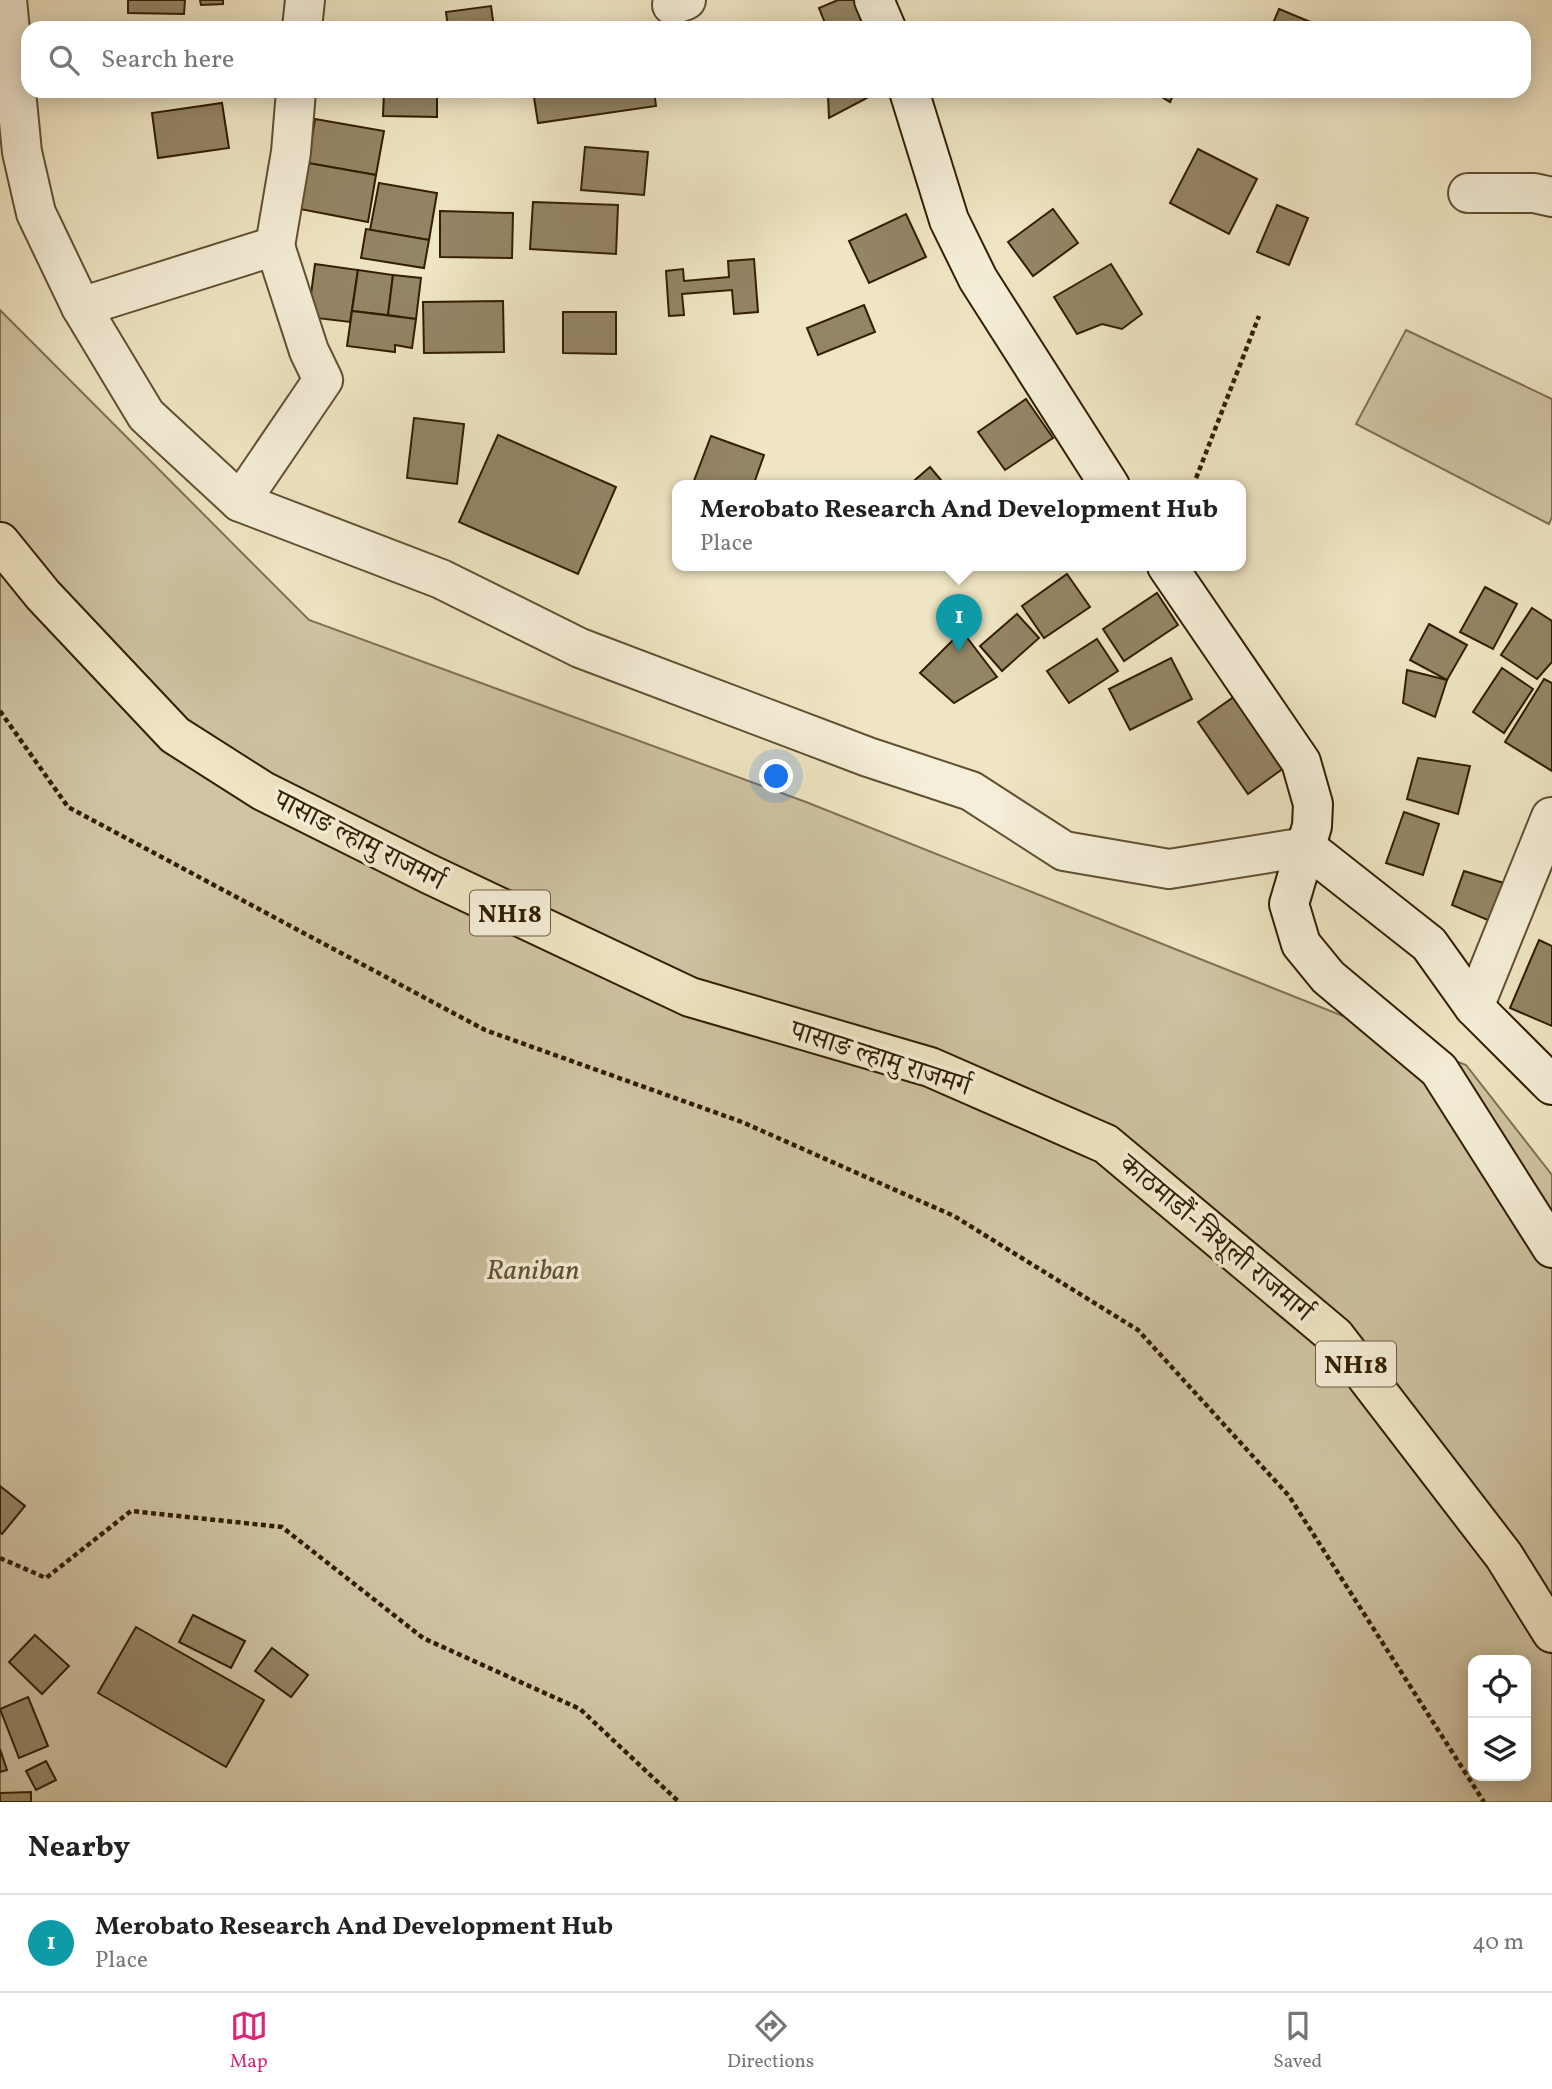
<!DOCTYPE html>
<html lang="en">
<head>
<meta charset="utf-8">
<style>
	body { margin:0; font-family:Vollkorn,"Noto Serif Devanagari",serif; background:#f6f6f6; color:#222 }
	.controls { position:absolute; right:21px; bottom:21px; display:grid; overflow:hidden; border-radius:14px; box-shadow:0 4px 18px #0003 }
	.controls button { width:63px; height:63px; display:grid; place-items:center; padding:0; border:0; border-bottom:2px solid #e0e0e0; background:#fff; color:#222; font:35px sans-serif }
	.you { position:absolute; left:777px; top:777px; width:24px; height:24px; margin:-18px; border:5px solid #fff; border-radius:50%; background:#1a73e8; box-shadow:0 0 0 10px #1a73e833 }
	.badge { display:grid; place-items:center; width:46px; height:46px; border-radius:50%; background:#db2777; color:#fff; font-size:23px; font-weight:700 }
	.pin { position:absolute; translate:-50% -58px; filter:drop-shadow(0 2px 4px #0008) }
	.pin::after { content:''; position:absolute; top:37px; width:24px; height:21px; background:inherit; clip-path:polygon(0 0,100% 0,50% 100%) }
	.popup { position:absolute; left:672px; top:480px; width:574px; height:91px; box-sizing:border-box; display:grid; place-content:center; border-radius:14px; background:#fff; filter:drop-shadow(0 2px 5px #0005); font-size:23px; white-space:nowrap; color:#767676 }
	.popup b { font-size:26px; color:#222 }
	.popup::after { content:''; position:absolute; left:50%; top:100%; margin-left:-14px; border:14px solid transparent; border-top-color:#fff }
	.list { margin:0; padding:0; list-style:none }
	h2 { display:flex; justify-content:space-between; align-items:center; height:91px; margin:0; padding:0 28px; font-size:30px }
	h2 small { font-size:23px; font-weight:400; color:#767676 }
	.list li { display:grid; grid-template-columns:46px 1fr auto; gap:21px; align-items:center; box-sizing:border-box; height:98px; padding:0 28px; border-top:2px solid #e0e0e0 }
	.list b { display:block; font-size:26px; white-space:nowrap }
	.list p { margin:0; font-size:23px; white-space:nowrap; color:#767676 }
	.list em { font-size:23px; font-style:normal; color:#767676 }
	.icon { flex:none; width:38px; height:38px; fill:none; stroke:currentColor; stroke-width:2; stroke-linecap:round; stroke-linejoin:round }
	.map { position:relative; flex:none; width:1552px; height:1802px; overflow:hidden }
	.search { position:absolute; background:#fff; box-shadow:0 4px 18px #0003; left:21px; right:21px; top:21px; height:77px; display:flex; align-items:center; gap:18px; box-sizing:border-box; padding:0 24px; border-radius:21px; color:#767676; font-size:26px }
	.sheet { height:189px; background:#fff }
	nav { display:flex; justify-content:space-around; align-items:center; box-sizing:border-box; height:98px; border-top:2px solid #e0e0e0; background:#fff; font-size:19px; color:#767676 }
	nav a { display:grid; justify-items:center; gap:4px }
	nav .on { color:#db2777 }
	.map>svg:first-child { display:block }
	.green { fill:#cfc3a2; stroke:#807051; stroke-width:2; fill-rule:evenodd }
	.building { fill:#948565; stroke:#321e00; stroke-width:2 }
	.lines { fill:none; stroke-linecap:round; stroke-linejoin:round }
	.street-casing { stroke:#615031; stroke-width:42 }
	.secondary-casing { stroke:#321e00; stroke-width:42 }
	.primary-casing { stroke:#321e00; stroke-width:42 }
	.path { stroke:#321e00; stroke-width:4.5; stroke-dasharray:5 3.5; stroke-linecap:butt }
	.street { stroke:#f5eed8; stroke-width:38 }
	.secondary { stroke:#f5eed8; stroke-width:38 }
	.primary { stroke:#efe5c3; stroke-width:38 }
	.labels { text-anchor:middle; stroke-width:7; stroke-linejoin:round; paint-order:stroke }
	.shield { fill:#f5eed8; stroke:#6c5c41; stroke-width:2 }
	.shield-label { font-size:26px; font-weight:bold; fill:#321e00 }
	.street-label { font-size:28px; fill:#321e00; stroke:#f5eed8 }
	.park-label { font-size:28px; font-style:italic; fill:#615031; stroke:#f5eed8 }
</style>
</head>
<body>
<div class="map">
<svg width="1552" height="1802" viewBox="0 0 1552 1802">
	<rect width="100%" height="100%" fill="#efe5c3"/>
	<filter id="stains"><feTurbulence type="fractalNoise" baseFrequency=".00286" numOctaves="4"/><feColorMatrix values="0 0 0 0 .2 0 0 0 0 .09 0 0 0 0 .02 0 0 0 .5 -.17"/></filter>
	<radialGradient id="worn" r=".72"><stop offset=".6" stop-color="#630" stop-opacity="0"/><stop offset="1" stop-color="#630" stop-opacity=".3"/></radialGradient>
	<g class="green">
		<path d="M0,310L309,620L806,802L1466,1065L1552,1175V1802H0ZM1473,1660H1526V1776H1473Z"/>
		<polygon points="1406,330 1552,399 1552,517 1549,524 1356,424"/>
	</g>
	<g class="building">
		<polygon points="128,0 185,0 184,14 128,13"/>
		<polygon points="200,0 223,0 223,4 201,5"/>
		<polygon points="838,0 862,0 874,28 827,28 819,8"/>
		<polygon points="491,6 494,28 448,28 446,12"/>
		<polygon points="1279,9 1325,28 1271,28"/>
		<polygon points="384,91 437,91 437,117 383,116"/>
		<polygon points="533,91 654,91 656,106 538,123"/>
		<polygon points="836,91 880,91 829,118 828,96"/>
		<polygon points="1152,91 1175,91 1170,102"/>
		<polygon points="222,103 229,148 158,158 152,113"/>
		<polygon points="315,119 384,131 376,175 308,163"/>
		<polygon points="585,147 648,152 644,195 581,190"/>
		<polygon points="1198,149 1257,179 1229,234 1170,203"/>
		<polygon points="308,163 376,175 368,222 300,209"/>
		<polygon points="379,183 437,193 429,240 370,230"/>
		<polygon points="533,202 618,205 616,254 530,249"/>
		<polygon points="1277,205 1308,218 1289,265 1257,252"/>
		<polygon points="1053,209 1078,243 1033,276 1008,242"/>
		<polygon points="440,211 513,213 512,258 440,257"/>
		<polygon points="906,214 926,257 869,283 849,241"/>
		<polygon points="366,229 429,240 424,268 361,258"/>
		<polygon points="754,259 758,312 734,314 732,290 682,294 684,315 669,316 666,271 683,269 684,281 729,277 728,261"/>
		<polygon points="315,264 358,270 350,322 308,317"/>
		<polygon points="1111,264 1142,314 1122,329 1102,324 1077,334 1054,297"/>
		<polygon points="358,270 393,275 388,315 352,311"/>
		<polygon points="393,275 421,278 416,319 388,315"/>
		<polygon points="503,301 504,352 424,353 423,302"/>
		<polygon points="864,305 875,332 818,355 807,328"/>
		<polygon points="352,311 416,319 412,348 395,345 395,352 347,346"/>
		<polygon points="563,312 616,312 616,354 563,353"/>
		<polygon points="1026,399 1053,438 1005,470 978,432"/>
		<polygon points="414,418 464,424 457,484 407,478"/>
		<polygon points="498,435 616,487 578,574 459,522"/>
		<polygon points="711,436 764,455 753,486 692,486"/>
		<polygon points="930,467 946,486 908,486"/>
		<polygon points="1067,574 1090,607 1044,638 1022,606"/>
		<polygon points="1485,587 1517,604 1493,649 1460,632"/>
		<polygon points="1157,593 1178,625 1124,661 1103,629"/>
		<polygon points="1532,608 1552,621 1552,662 1537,679 1501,655"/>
		<polygon points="1017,614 1039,638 1002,671 980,646"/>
		<polygon points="1429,624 1467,645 1447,680 1410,660"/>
		<polygon points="962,631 997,677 954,703 920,673"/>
		<polygon points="1097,639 1118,671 1069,703 1047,671"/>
		<polygon points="1171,658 1192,699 1130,730 1109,689"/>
		<polygon points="1502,668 1533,689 1504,733 1473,712"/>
		<polygon points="1407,670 1447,680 1435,717 1403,703"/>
		<polygon points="1544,679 1552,683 1552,771 1505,742"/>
		<polygon points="1238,694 1288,765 1248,794 1198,722"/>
		<polygon points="1418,758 1470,766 1458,814 1407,799"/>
		<polygon points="1404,812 1439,824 1423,875 1386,863"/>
		<polygon points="1464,871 1517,887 1502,926 1452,905"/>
		<polygon points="1539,940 1552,946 1552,1026 1510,1008"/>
		<polygon points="0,1486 25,1506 2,1534 0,1533"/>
		<polygon points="193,1615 245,1641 231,1668 179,1642"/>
		<polygon points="136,1627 264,1700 226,1767 98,1693"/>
		<polygon points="35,1635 69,1666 42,1694 9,1662"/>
		<polygon points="272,1648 308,1675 291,1697 255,1671"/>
		<polygon points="28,1697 48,1746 19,1758 0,1709"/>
		<polygon points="0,1749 7,1770 0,1772"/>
		<polygon points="46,1761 56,1780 36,1790 26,1771"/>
		<polygon points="31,1792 31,1802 0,1802 0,1793"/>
	</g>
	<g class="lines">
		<g class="street-casing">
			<g id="street">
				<polyline points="7,0 22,152 36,213 81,307 146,415 240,502 441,579 580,648 868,757 971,791 1064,851 1169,869 1306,847"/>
				<polyline points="672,5 686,0"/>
				<polyline points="302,28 305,0"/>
				<polyline points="1468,193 1534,193 1552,197"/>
				<polyline points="81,307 275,246 291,152 296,91"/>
				<polyline points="240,502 323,380 309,351 275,246"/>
				<polyline points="1474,1007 1551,817"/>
			</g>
		</g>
		<g class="secondary-casing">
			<g id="secondary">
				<polyline points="874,0 886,28"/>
				<polyline points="909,91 949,220 978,279 1110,486"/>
				<polyline points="1167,566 1301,762 1313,804 1312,826 1289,904 1301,944 1328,977 1439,1070 1552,1248"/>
				<polyline points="1306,847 1429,944 1474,1007 1552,1085"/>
			</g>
		</g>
		<g class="primary-casing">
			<polyline id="primary" points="0,542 43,595 175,735 263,791 429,874 690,997 930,1067 1106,1144 1335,1336 1504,1556 1552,1633"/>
		</g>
		<g class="path">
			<polyline points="1193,486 1259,316"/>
			<polyline points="0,711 68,807 485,1030 742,1122 954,1216 1138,1330 1289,1496 1484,1802"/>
			<polyline points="0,1558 46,1578 131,1511 282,1527 423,1638 580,1709 679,1802"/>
		</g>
		<use href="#street" class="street"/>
		<use href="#secondary" class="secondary"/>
		<use href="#primary" class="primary"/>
	</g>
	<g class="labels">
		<g class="shield">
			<rect x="470" y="890.5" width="80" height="45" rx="5"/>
			<rect x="1316" y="1341.5" width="80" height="45" rx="5"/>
		</g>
		<g class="shield-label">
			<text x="510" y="922">NH18</text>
			<text x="1356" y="1373">NH18</text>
		</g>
		<g class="street-label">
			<text transform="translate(360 839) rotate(27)" y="10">पासाङ ल्हामु राजमर्ग</text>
			<text transform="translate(881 1057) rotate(18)" y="10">पासाङ ल्हामु राजमर्ग</text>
			<text transform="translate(1217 1237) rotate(40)" y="10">काठमाडौं-त्रिशूली राजमार्ग</text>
		</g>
		<g class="park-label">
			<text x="533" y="1279">Raniban</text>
		</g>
	</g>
	<rect width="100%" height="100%" filter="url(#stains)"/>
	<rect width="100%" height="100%" fill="url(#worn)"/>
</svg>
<div class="controls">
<button><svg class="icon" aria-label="locate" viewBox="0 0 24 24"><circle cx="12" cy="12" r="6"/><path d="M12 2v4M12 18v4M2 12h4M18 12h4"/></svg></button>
<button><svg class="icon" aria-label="layers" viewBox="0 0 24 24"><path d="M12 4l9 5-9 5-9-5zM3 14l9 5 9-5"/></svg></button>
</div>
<div class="you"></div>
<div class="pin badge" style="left:959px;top:652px;background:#0f9aa8">1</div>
<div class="popup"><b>Merobato Research And Development Hub</b>Place</div>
<div class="search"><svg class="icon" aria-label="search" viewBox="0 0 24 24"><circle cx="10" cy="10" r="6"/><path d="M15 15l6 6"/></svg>Search here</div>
</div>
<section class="sheet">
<h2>Nearby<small></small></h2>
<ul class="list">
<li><span class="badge" style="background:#0f9aa8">1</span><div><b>Merobato Research And Development Hub</b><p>Place</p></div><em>40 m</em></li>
</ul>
</section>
<nav>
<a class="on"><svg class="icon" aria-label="map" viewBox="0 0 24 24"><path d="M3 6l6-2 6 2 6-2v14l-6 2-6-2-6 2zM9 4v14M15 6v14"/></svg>Map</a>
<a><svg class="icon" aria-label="directions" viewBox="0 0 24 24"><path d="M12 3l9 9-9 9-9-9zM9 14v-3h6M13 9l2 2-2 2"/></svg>Directions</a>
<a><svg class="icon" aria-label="saved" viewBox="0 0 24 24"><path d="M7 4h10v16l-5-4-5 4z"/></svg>Saved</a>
</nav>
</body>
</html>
